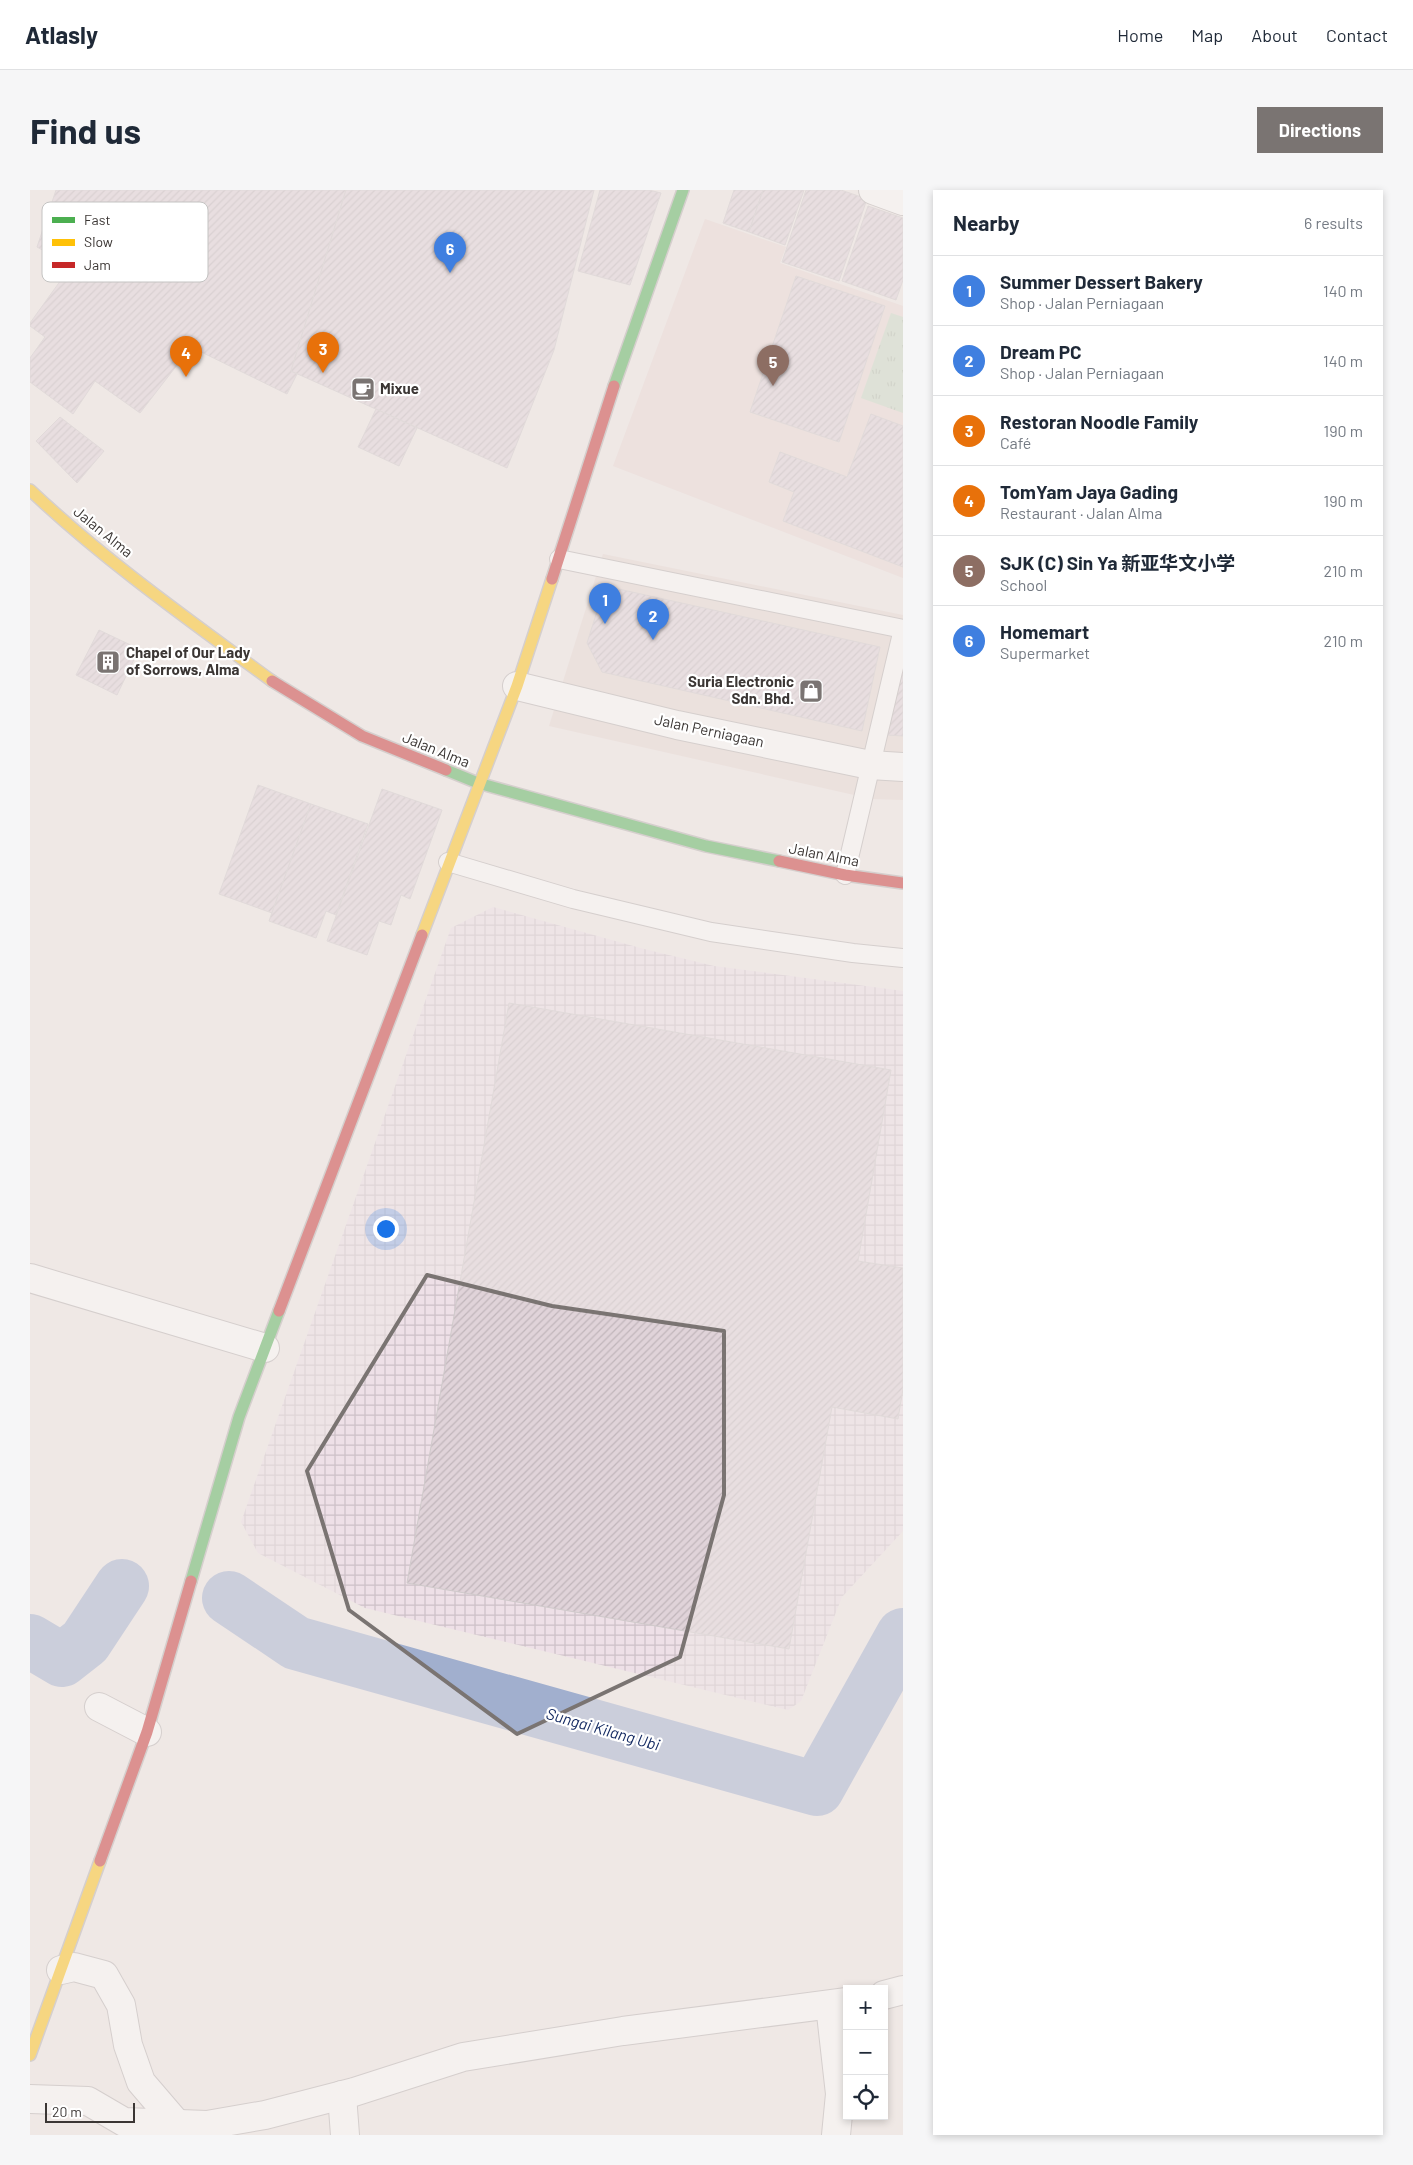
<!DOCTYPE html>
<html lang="en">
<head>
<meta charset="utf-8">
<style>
	body { margin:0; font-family:Barlow,"Noto Sans SC",sans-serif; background:#f6f6f7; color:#1f2937 }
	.controls { position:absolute; right:15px; bottom:15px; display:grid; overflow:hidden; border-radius:0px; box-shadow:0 2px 8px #0003 }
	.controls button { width:45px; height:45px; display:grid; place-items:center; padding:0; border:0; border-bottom:1px solid #e0e1e3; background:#fff; color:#1f2937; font:25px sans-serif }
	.scale { position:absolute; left:15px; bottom:12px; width:90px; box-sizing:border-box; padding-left:5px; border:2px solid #3b3634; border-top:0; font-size:14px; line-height:18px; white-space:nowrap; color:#3b3634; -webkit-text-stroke:4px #fff; paint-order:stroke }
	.you { position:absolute; left:355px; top:1038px; width:18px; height:18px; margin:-12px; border:4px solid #fff; border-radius:50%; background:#1a73e8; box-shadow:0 0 0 8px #1a73e833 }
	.badge { display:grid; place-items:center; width:32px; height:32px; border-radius:50%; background:#7a7472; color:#fff; font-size:16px; font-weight:700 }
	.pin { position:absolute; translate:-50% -41px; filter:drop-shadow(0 1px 2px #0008) }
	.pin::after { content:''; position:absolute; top:26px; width:18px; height:15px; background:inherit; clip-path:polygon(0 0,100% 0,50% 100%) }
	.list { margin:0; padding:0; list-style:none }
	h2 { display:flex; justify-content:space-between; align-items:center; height:65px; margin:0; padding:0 20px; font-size:21px }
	h2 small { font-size:16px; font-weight:400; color:#747a83 }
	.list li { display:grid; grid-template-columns:32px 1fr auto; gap:15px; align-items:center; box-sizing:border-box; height:70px; padding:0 20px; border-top:1px solid #e0e1e3 }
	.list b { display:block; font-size:19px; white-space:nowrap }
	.list p { margin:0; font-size:16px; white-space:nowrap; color:#747a83 }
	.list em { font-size:16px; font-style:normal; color:#747a83 }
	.icon { flex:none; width:28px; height:28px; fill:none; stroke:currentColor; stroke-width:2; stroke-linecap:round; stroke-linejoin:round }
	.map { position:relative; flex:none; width:873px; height:1945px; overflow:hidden; border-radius:0px }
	header { display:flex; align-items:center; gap:30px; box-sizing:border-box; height:70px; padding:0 25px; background:#fff; border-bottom:1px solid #e0e1e3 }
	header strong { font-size:24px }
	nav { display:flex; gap:28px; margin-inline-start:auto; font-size:18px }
	.intro { display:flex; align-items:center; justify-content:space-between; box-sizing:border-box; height:120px; padding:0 30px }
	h1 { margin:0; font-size:35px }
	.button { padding:12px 22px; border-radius:0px; background:#7a7472; color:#fff; font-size:18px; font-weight:700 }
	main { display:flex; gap:30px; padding:0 30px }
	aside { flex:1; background:#fff; border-radius:0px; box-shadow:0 2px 8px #0003 }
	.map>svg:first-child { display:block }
	.built { fill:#e7d9d2 }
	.industrial { fill:url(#industrial-grid) }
	.education { fill:#ead9d4 }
	.grass { fill:url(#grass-tufts) }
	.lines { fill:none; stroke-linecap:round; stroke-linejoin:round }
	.river { stroke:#a1afce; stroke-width:54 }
	.building { fill:url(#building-hatch); stroke:#d0cacb }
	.lane-casing { stroke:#b6b1af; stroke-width:20 }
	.street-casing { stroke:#b6b1af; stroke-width:30 }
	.fast-casing { stroke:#b6b1af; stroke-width:14 }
	.slow-casing { stroke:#b6b1af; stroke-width:14 }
	.jam-casing { stroke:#b6b1af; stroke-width:14 }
	.lane { stroke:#fdfcfb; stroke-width:18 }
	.street { stroke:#fdfcfb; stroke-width:28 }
	.fast { stroke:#4caf50; stroke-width:11 }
	.slow { stroke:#ffc107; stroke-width:11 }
	.jam { stroke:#c62828; stroke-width:11 }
	.marked { fill:none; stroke:#7a7472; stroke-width:4; stroke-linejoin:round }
	.labels { text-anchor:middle; stroke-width:4.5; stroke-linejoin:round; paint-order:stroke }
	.poi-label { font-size:15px; font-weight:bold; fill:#3b3634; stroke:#fff; text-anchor:start }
	.street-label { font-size:15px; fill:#3b3634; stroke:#fff }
	.water-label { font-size:16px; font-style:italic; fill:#142a62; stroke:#fff }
	.key { fill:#fff; stroke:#c4c3c2; stroke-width:1 }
	.key-label { font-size:14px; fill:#3b3634 }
</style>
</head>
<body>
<header>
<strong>Atlasly</strong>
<nav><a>Home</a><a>Map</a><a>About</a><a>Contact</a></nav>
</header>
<div class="intro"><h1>Find us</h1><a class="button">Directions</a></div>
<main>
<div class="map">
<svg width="873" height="1945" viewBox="0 0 873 1945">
	<defs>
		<pattern id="industrial-grid" width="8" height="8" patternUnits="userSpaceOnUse" patternTransform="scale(1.25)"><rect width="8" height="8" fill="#eee0e7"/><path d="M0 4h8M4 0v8" fill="none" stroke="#cdc1c7"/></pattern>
		<pattern id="grass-tufts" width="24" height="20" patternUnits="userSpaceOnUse" patternTransform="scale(1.25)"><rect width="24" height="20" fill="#cbdac5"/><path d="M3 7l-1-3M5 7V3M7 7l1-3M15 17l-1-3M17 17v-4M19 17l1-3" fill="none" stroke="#afbcaa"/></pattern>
		<pattern id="building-hatch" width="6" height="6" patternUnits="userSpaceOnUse" patternTransform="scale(1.25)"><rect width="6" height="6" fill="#e0d3d9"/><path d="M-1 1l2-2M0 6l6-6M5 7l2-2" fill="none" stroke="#c1b6bb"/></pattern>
	</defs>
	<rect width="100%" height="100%" fill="#efe8e5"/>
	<polygon class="built" points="573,364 873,425 873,610 842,609 519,536"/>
	<polygon class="industrial" points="463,717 614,759 684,776 873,801 873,1341 812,1407 771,1511 758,1520 335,1418 228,1363 211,1332 421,738"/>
	<polygon class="education" points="675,29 756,57 750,73 873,116 873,388 583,276"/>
	<polygon class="grass" points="861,123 873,127 873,223 831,208"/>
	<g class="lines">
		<g class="river">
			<polyline points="199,1408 266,1453 787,1599 873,1445"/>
			<polyline points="0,1451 32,1470 55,1452 92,1396"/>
		</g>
	</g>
	<g class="building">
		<polygon points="26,0 316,0 261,181 267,184 257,204 161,157 110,223 65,191 43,224 0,192 0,168 15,147 0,136 0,133 41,76 7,57"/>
		<polygon points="316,0 564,0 524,160 477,278 261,181"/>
		<polygon points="570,0 619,0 631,3 600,95 548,81"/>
		<polygon points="704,0 733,0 719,42 693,33"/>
		<polygon points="733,0 774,0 755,55 719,42"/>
		<polygon points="776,0 811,0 837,9 809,91 752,72"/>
		<polygon points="838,16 873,28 873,90 866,110 812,91"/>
		<polygon points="766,86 855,116 809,252 720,222"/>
		<polygon points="346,219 387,238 369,276 328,257"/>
		<polygon points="841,224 873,236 873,377 753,331 764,302 739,292 750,262 817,287"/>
		<polygon points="30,227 74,261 47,293 6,251"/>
		<polygon points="575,396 850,457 832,541 572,482 557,453"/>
		<polygon points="69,440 109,459 87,505 46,485"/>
		<polygon points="873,479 873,546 857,545"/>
		<polygon points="228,595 281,614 242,723 189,704"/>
		<polygon points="352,599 412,620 380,709 371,705 361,735 349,731 337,765 297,751"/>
		<polygon points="281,614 338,634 306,725 296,721 286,748 239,731"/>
		<polygon points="479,813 861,880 828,1071 873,1078 873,1199 868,1229 802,1217 759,1459 377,1393"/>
	</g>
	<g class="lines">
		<g class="lane-casing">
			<g id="lane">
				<polyline points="529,369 873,439"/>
				<polyline points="418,672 543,709 681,742 823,763 873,768"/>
				<polyline points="815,685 873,439"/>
			</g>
		</g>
		<g class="street-casing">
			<g id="street">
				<polyline points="843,0 873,11"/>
				<polyline points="487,496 647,535 840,575 873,577"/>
				<polyline points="0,1088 235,1158"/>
				<polyline points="69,1517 117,1542"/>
				<polyline points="31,1780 44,1777 74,1785 91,1815 98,1855 111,1892 147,1934"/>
				<polyline points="854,1805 873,1800"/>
				<polyline points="800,1815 810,1904 806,1945"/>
				<polyline points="312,1905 315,1945"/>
				<polyline points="0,1909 58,1911 94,1932 177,1935 235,1925 324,1902 433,1867 593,1841 817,1812"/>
			</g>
		</g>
		<g class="fast-casing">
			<g id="fast">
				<polyline points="584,196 653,0"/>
				<polyline points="416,580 448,593 676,656 749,671"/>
				<polyline points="161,1391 209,1227 249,1121"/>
			</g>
		</g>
		<g class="slow-casing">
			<g id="slow">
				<path d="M0,300C74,370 159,430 242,491"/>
				<polyline points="392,745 487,496 522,389"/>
				<polyline points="0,1865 70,1671"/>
			</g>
		</g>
		<g class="jam-casing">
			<g id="jam">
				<polyline points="522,389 584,196"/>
				<polyline points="242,491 332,546 416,580"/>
				<polyline points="749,671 815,685 873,693"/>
				<polyline points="249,1121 392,745"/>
				<polyline points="70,1671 117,1542 161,1391"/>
			</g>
		</g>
		<use href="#lane" class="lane"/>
		<use href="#street" class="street"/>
		<use href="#fast" class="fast"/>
		<use href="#slow" class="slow"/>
		<use href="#jam" class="jam"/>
	</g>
	<path d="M0 0H873V1945H0ZM397,1085L522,1116L694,1141V1305L650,1467L487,1544L319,1420L277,1281Z" fill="#efe8e5" fill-opacity=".55" fill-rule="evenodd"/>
	<path class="marked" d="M397,1085L522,1116L694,1141V1305L650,1467L487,1544L319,1420L277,1281Z"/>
	<defs>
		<g id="cafe-square" transform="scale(1.25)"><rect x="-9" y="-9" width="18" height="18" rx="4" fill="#7a7472" stroke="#fff"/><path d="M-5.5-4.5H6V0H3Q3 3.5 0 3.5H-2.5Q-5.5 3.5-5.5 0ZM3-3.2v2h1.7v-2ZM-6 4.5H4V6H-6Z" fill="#fff"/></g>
		<g id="building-square" transform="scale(1.25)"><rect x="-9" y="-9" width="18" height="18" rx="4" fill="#7a7472" stroke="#fff"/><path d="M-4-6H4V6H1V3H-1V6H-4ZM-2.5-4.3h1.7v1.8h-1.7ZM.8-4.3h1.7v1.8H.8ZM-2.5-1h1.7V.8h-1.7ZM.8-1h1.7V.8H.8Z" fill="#fff"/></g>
		<g id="shop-square" transform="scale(1.25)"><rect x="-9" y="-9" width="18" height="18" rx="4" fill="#7a7472" stroke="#fff"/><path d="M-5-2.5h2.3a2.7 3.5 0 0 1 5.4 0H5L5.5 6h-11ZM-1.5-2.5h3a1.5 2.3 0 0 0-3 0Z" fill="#fff"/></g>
	</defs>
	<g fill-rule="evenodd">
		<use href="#cafe-square" x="333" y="199"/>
		<use href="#building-square" x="78" y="472"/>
		<use href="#shop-square" x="781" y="501"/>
	</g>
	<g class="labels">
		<g class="poi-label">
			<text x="350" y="204">Mixue</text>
			<text x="96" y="468">Chapel of Our Lady<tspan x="96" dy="17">of Sorrows, Alma</tspan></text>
			<text x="764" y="497" text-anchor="end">Suria Electronic<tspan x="764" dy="17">Sdn. Bhd.</tspan></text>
		</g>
		<g class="street-label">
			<text transform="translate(73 342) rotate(39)" y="5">Jalan Alma</text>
			<text transform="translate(679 541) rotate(12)" y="5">Jalan Perniagaan</text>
			<text transform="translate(406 560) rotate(22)" y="5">Jalan Alma</text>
			<text transform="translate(794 665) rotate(11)" y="5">Jalan Alma</text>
		</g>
		<g class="water-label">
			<text transform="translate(573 1539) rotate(16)" y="6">Sungai Kilang Ubi</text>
		</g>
	</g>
	<rect x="12" y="12" width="166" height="80" rx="8" class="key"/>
	<rect x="22" y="27" width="23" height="6" fill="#4caf50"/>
	<rect x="22" y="49" width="23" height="7" fill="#ffc107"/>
	<rect x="22" y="72" width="23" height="6" fill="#c62828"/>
	<g class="key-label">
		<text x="54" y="35">Fast</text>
		<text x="54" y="57">Slow</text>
		<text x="54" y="80">Jam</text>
	</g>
</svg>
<div class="controls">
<button>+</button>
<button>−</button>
<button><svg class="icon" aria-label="locate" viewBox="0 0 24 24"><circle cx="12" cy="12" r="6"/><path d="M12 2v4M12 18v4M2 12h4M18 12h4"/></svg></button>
</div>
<div class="scale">20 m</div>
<div class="you"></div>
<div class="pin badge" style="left:575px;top:434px;background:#3f7fe0">1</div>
<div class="pin badge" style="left:623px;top:450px;background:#3f7fe0">2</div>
<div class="pin badge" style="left:293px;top:183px;background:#e8710a">3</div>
<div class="pin badge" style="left:156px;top:187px;background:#e8710a">4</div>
<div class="pin badge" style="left:743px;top:196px;background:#8d6e63">5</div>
<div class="pin badge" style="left:420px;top:83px;background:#3f7fe0">6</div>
</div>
<aside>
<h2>Nearby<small>6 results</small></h2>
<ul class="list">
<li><span class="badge" style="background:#3f7fe0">1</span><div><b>Summer Dessert Bakery</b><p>Shop · Jalan Perniagaan</p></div><em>140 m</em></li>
<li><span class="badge" style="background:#3f7fe0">2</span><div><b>Dream PC</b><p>Shop · Jalan Perniagaan</p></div><em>140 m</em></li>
<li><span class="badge" style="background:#e8710a">3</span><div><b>Restoran Noodle Family</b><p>Café</p></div><em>190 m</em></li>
<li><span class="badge" style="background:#e8710a">4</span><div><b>TomYam Jaya Gading</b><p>Restaurant · Jalan Alma</p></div><em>190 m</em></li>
<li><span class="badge" style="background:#8d6e63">5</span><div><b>SJK (C) Sin Ya 新亚华文小学</b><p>School</p></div><em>210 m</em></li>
<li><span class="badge" style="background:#3f7fe0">6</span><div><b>Homemart</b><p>Supermarket</p></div><em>210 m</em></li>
</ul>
</aside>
</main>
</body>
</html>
